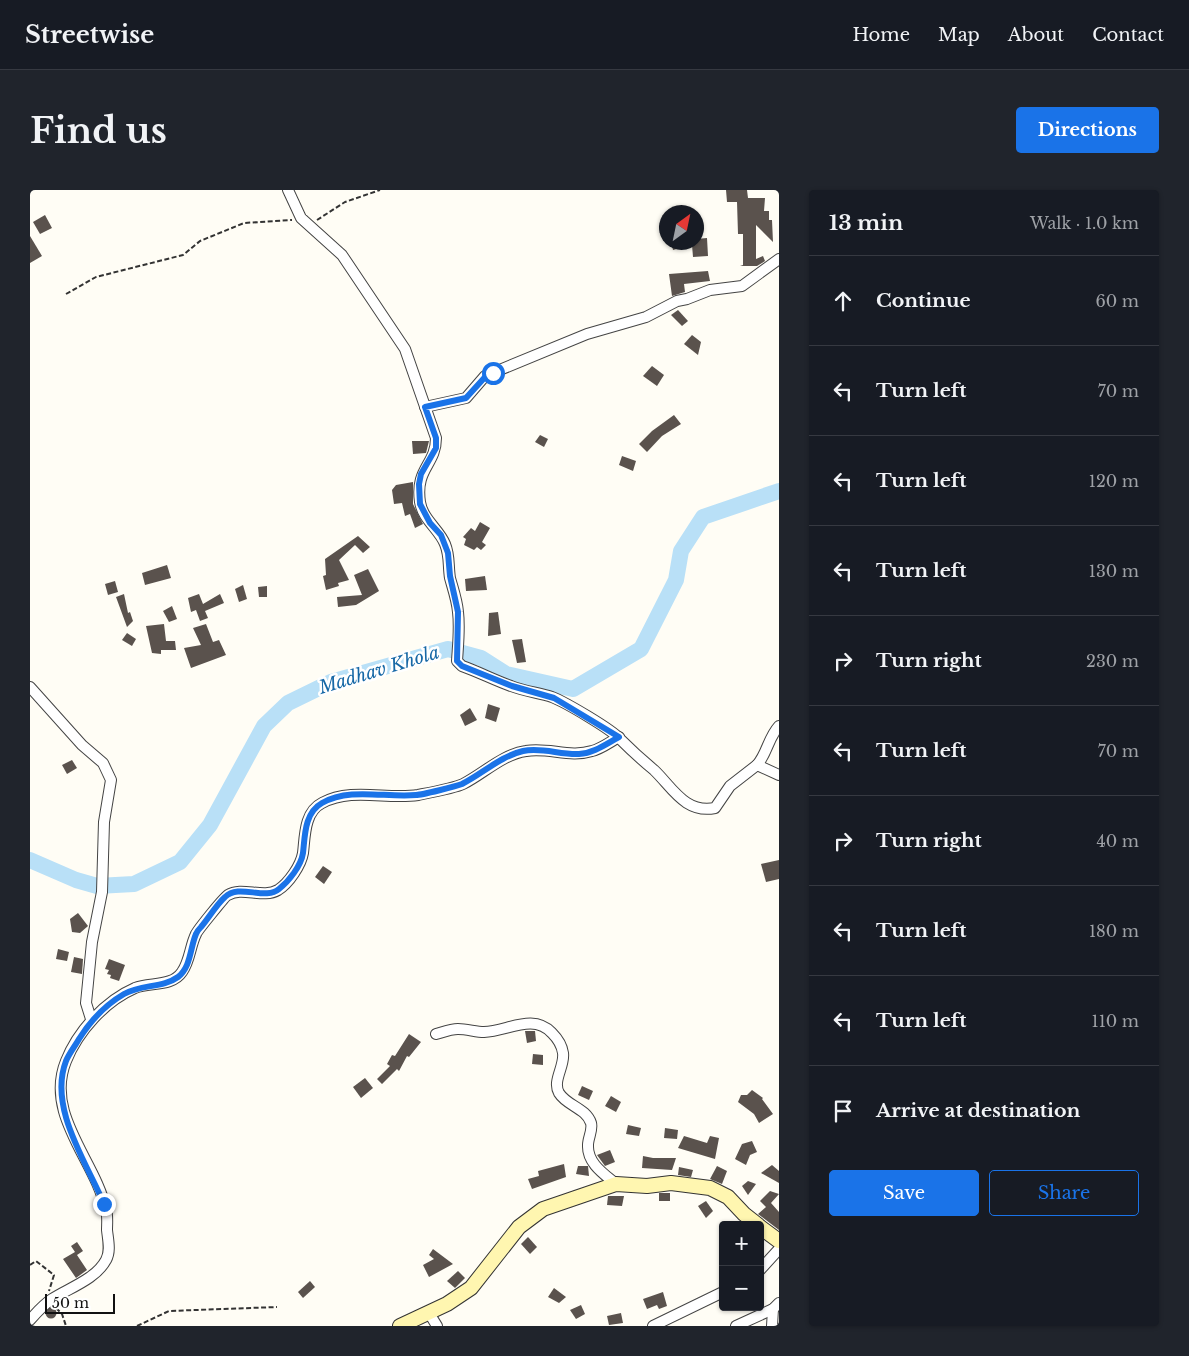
<!DOCTYPE html>
<html lang="en">
<head>
<meta charset="utf-8">
<style>
	body { margin:0; font-family:"Libre Baskerville",serif; background:#20242c; color:#f1f3f6 }
	.controls { position:absolute; right:15px; bottom:15px; display:grid; overflow:hidden; border-radius:5px; box-shadow:0 1px 4px #0004 }
	.controls button { width:45px; height:45px; display:grid; place-items:center; padding:0; border:0; border-bottom:1px solid #363941; background:#171b24; color:#f1f3f6; font:25px sans-serif }
	.compass { position:absolute; left:629px; top:15px; width:45px; height:45px; border-radius:50%; background:#171b24; box-shadow:0 1px 4px #0004; rotate:33deg }
	.scale { position:absolute; left:15px; bottom:12px; width:70px; box-sizing:border-box; padding-left:5px; border:2px solid #111; border-top:0; font-size:14px; line-height:18px; white-space:nowrap; color:#111; -webkit-text-stroke:4px #fff; paint-order:stroke }
	.stop { position:absolute; width:15px; height:15px; margin:-11px; border:4px solid #1a73e8; border-radius:50%; background:#fff }
	.stop.end { background:#1a73e8; border-color:#fff; box-shadow:0 1px 5px #0008 }
	.list { margin:0; padding:0; list-style:none }
	h2 { display:flex; justify-content:space-between; align-items:center; height:65px; margin:0; padding:0 20px; font-size:21px }
	h2 small { font-size:16px; font-weight:400; color:#9ea1a6 }
	.list li { display:grid; grid-template-columns:32px 1fr auto; gap:15px; align-items:center; box-sizing:border-box; height:90px; padding:0 20px; border-top:1px solid #363941 }
	.list b { display:block; font-size:19px; white-space:nowrap }
	.list em { font-size:16px; font-style:normal; color:#9ea1a6 }
	.actions { display:flex; gap:10px; padding:15px 20px }
	.actions a { flex:1; padding:11px 0; border:1px solid #1a73e8; border-radius:5px; text-align:center; font-size:18px; color:#1a73e8 }
	.actions .main { background:#1a73e8; color:#fff }
	.icon { flex:none; width:28px; height:28px; fill:none; stroke:currentColor; stroke-width:2; stroke-linecap:round; stroke-linejoin:round }
	.map { position:relative; flex:none; width:749px; height:1136px; overflow:hidden; border-radius:5px }
	header { display:flex; align-items:center; gap:30px; box-sizing:border-box; height:70px; padding:0 25px; background:#171b24; border-bottom:1px solid #363941 }
	header strong { font-size:24px }
	nav { display:flex; gap:28px; margin-inline-start:auto; font-size:18px }
	.intro { display:flex; align-items:center; justify-content:space-between; box-sizing:border-box; height:120px; padding:0 30px }
	h1 { margin:0; font-size:35px }
	.button { padding:12px 22px; border-radius:5px; background:#1a73e8; color:#fff; font-size:18px; font-weight:700 }
	main { display:flex; gap:30px; padding:0 30px }
	aside { flex:1; background:#171b24; border-radius:5px; box-shadow:0 1px 4px #0004 }
	.map>svg:first-child { display:block }
	.lines { fill:none; stroke-linecap:round; stroke-linejoin:round }
	.river { stroke:#b9e0f7; stroke-width:16 }
	.building { fill:#5a524d }
	.street-casing { stroke:#444; stroke-width:12 }
	.secondary-casing { stroke:#333; stroke-width:16 }
	.path { stroke:#333; stroke-width:2; stroke-dasharray:5 2.5; stroke-linecap:butt }
	.street { stroke:#fff; stroke-width:10 }
	.secondary { stroke:#fff6b0; stroke-width:14 }
	.route { stroke:#1a73e8; stroke-width:6 }
	.labels { text-anchor:middle; stroke-width:5; stroke-linejoin:round; paint-order:stroke }
	.water-label { font-size:18px; font-style:italic; fill:#1768a6; stroke:#fff }
</style>
</head>
<body>
<header>
<strong>Streetwise</strong>
<nav><a>Home</a><a>Map</a><a>About</a><a>Contact</a></nav>
</header>
<div class="intro"><h1>Find us</h1><a class="button">Directions</a></div>
<main>
<div class="map">
<svg width="749" height="1136" viewBox="0 0 749 1136">
	<rect width="100%" height="100%" fill="#fffdf5"/>
	<g class="lines">
		<polyline class="river" points="0,670 46,690 67,696 104,694 150,672 180,635 234,536 258,513 301,492 418,459 451,468 476,484 543,499 611,459 646,390 651,361 673,327 749,301"/>
	</g>
	<g class="building">
		<polygon points="696,0 717,0 718,8 735,8 734,21 739,21 739,30 742,30 743,52 726,35 726,69 733,66 735,71 727,76 710,76 713,75 713,44 708,44 707,12 697,12"/>
		<polygon points="15,25 22,38 10,44 3,32"/>
		<polygon points="0,46 12,66 0,73"/>
		<polygon points="677,48 678,66 663,67 662,55 643,60 641,52 666,52 666,49"/>
		<polygon points="678,81 680,91 654,94 655,102 642,106 639,84"/>
		<polygon points="648,120 658,131 652,136 641,125"/>
		<polygon points="662,145 671,152 668,165 654,154"/>
		<polygon points="622,176 634,185 627,196 613,186"/>
		<polygon points="644,225 651,234 632,246 617,262 609,254 622,241"/>
		<polygon points="510,245 518,249 514,257 505,252"/>
		<polygon points="382,251 399,251 396,263 383,264"/>
		<polygon points="592,266 606,271 603,281 589,275"/>
		<polygon points="383,292 383,314 393,334 385,338 380,324 375,326 372,313 364,314 362,300 366,295"/>
		<polygon points="450,332 460,338 452,352 456,355 451,360 447,357 444,360 434,355 436,349 433,347 441,338 445,341"/>
		<polygon points="328,346 340,357 333,363 325,355 309,370 319,390 308,393 309,396 296,400 293,386 296,385 295,369"/>
		<polygon points="137,375 141,388 115,395 112,383"/>
		<polygon points="338,379 349,401 326,415 308,417 307,407 332,405 324,385"/>
		<polygon points="455,386 457,400 436,401 435,389"/>
		<polygon points="85,391 88,402 78,405 75,394"/>
		<polygon points="213,395 217,409 209,412 205,399"/>
		<polygon points="237,396 237,407 229,407 228,397"/>
		<polygon points="94,404 98,423 100,422 103,431 97,437 86,407"/>
		<polygon points="169,404 173,414 190,404 194,413 175,421 178,428 170,431 166,420 161,422 158,408"/>
		<polygon points="142,416 147,429 139,432 133,421"/>
		<polygon points="468,422 471,444 458,446 459,423"/>
		<polygon points="134,434 136,451 145,451 146,460 131,460 131,464 122,463 116,436"/>
		<polygon points="176,434 183,452 189,450 196,465 161,478 154,458 171,455 163,438"/>
		<polygon points="97,443 106,449 102,456 92,450"/>
		<polygon points="492,449 496,472 487,473 482,450"/>
		<polygon points="458,514 470,518 466,532 455,528"/>
		<polygon points="440,518 447,530 435,536 430,525"/>
		<polygon points="42,570 47,578 37,584 32,575"/>
		<polygon points="749,670 749,689 736,692 731,674"/>
		<polygon points="293,676 302,682 294,694 285,687"/>
		<polygon points="48,723 58,736 50,743 42,742 40,729"/>
		<polygon points="28,759 39,762 37,771 26,769"/>
		<polygon points="44,767 53,769 52,784 41,782"/>
		<polygon points="79,769 95,775 89,791 80,788 81,785 77,784 79,780 75,779"/>
		<polygon points="495,841 505,841 506,851 497,853"/>
		<polygon points="379,844 391,852 379,867 377,866 369,881 367,879 352,894 347,889 360,876 357,874 362,865 365,866"/>
		<polygon points="503,864 513,865 513,875 502,874"/>
		<polygon points="335,888 343,898 331,908 323,897"/>
		<polygon points="552,896 563,901 559,910 548,905"/>
		<polygon points="722,900 733,908 732,909 743,924 729,933 724,924 708,912 711,905 717,905"/>
		<polygon points="581,906 591,912 586,922 575,916"/>
		<polygon points="598,935 611,938 609,946 596,944"/>
		<polygon points="635,938 648,940 647,949 634,948"/>
		<polygon points="654,946 677,953 680,946 689,948 685,969 648,958"/>
		<polygon points="722,951 727,962 720,965 716,975 705,969 712,954"/>
		<polygon points="580,960 585,972 575,976 567,965"/>
		<polygon points="613,966 623,968 646,968 642,980 612,978"/>
		<polygon points="534,974 536,987 502,999 498,989 509,986 508,981"/>
		<polygon points="742,975 749,981 749,993 731,983"/>
		<polygon points="548,976 558,976 559,986 546,984"/>
		<polygon points="687,976 697,981 692,994 680,989"/>
		<polygon points="649,977 663,980 661,987 648,985"/>
		<polygon points="718,991 726,994 718,1005 712,996"/>
		<polygon points="740,1001 749,1004 741,1013 749,1022 749,1040 728,1024 736,1017 730,1011"/>
		<rect x="629" y="1003" width="11" height="8"/>
		<polygon points="578,1006 594,1006 592,1016 577,1015"/>
		<polygon points="676,1011 683,1021 676,1028 668,1016"/>
		<polygon points="498,1047 507,1057 500,1064 491,1054"/>
		<polygon points="47,1052 53,1061 47,1065 57,1080 46,1088 33,1069 45,1062 41,1056"/>
		<polygon points="403,1059 423,1074 399,1087 393,1075 404,1069 399,1065"/>
		<polygon points="428,1081 435,1088 425,1098 417,1091"/>
		<polygon points="280,1091 285,1097 273,1108 268,1102"/>
		<polygon points="524,1098 536,1107 529,1113 518,1107"/>
		<polygon points="633,1102 637,1116 629,1119 627,1115 617,1119 613,1109"/>
		<polygon points="551,1115 555,1124 546,1129 540,1120"/>
		<circle cx="21" cy="1123" r="5.5"/>
		<polygon points="591,1123 593,1133 579,1135 577,1126"/>
	</g>
	<g class="lines">
		<g class="street-casing">
			<g id="street">
				<path d="M258,0L271,28L312,65L375,159L406,248C406,275 385,278 390,312C393,330 409,339 415,354C420,366 418,376 420,388C423,399 427,410 428,422C430,438 428,455 427,471L432,476C449,482 464,490 481,496C494,501 509,503 522,507C535,512 581,539 590,549C601,560 612,570 624,580C642,597 655,624 685,618L700,596L727,575L749,585"/>
				<polyline points="395,217 436,208 455,186 557,144 616,127 647,111 657,109 680,100 712,96 749,69"/>
				<polyline points="0,497 52,555 73,573 81,590 74,632 72,702 62,752 56,813 61,829"/>
				<path d="M727,575C737,564 738,548 749,536"/>
				<path d="M406,844C413,842 421,839 428,839C437,839 446,842 454,842C478,841 503,823 522,843C527,848 532,856 533,863C535,876 522,891 529,903C537,916 556,918 561,933C563,940 558,948 558,955C557,973 574,984 586,994"/>
				<polyline points="730,1080 749,1059"/>
				<polyline points="399,1123 407,1136"/>
				<path d="M0,1130C7,1122 13,1115 22,1109C39,1098 66,1089 76,1070C81,1061 78,1050 77,1040C77,1034 78,1026 76,1020C66,971 14,925 36,871C48,841 75,811 105,798C120,792 142,797 152,782C160,771 160,756 166,744C167,741 195,706 198,705C212,696 233,709 248,700C259,693 271,675 273,663C275,647 274,622 292,613C322,597 357,610 388,605C398,603 425,598 433,594C453,584 473,564 496,561C518,557 540,568 562,561C571,559 580,552 589,547"/>
				<polyline points="623,1136 693,1102"/>
				<polyline points="706,1136 743,1119 749,1113"/>
				<polyline points="742,1136 743,1119"/>
			</g>
		</g>
		<g class="secondary-casing">
			<g id="secondary">
				<polyline points="730,1037 749,1051"/>
				<polyline points="370,1136 417,1114 441,1098 489,1037 513,1019 586,994 617,996 641,993 680,998 698,1007 714,1024 728,1035"/>
			</g>
		</g>
		<g class="path">
			<polyline points="287,30 315,12 350,0"/>
			<polyline points="36,104 66,87 153,65 170,51 214,33 262,30"/>
			<polyline points="0,1075 6,1071 24,1085 19,1101"/>
			<polyline points="26,1118 32,1124 36,1136"/>
			<polyline points="107,1136 139,1121 247,1117"/>
		</g>
		<use href="#street" class="street"/>
		<use href="#secondary" class="secondary"/>
	</g>
	<g class="lines">
		<path class="route" d="M74,1014C57,973 18,918 36,871C39,864 45,856 49,849C61,830 75,815 94,804C111,794 133,798 148,787C161,777 160,758 166,744C167,741 169,739 171,737C179,728 186,715 195,707C209,693 235,711 249,699C259,691 271,676 273,663C275,647 274,623 292,613C320,597 356,608 386,605C392,605 427,596 432,594C452,584 471,566 493,561C512,557 530,565 549,564C564,563 576,554 589,547L524,508L482,496L432,476L427,471L428,422L420,386L418,363L411,345L400,333L390,314L389,294L391,284L406,258V248L395,217L436,208L456,186L463,183"/>
	</g>
	<g class="labels">
		<g class="water-label">
			<text transform="translate(349 480) rotate(-17)" y="6">Madhav Khola</text>
		</g>
	</g>
</svg>
<div class="controls">
<button>+</button>
<button>−</button>
</div>
<svg class="compass" viewBox="-18 -18 36 36"><path d="M0-13l5 13h-10z" fill="#e53935"/><path d="M0 13l5-13h-10z" fill="#9ea1a6"/></svg>
<div class="scale">50 m</div>
<div class="stop" style="left:463px;top:183px"></div>
<div class="stop end" style="left:74px;top:1014px"></div>
</div>
<aside>
<h2>13 min<small>Walk · 1.0 km</small></h2>
<ul class="list">
<li><svg class="icon" aria-label="ahead" viewBox="0 0 24 24"><path d="M12 20V5M6 11l6-6 6 6"/></svg><div><b>Continue</b></div><em>60 m</em></li>
<li><svg class="icon" aria-label="left" viewBox="0 0 24 24"><path d="M17 20v-9H6M10 6l-5 5 5 5"/></svg><div><b>Turn left</b></div><em>70 m</em></li>
<li><svg class="icon" aria-label="left" viewBox="0 0 24 24"><path d="M17 20v-9H6M10 6l-5 5 5 5"/></svg><div><b>Turn left</b></div><em>120 m</em></li>
<li><svg class="icon" aria-label="left" viewBox="0 0 24 24"><path d="M17 20v-9H6M10 6l-5 5 5 5"/></svg><div><b>Turn left</b></div><em>130 m</em></li>
<li><svg class="icon" aria-label="right" viewBox="0 0 24 24"><path d="M7 20v-9h11M14 6l5 5-5 5"/></svg><div><b>Turn right</b></div><em>230 m</em></li>
<li><svg class="icon" aria-label="left" viewBox="0 0 24 24"><path d="M17 20v-9H6M10 6l-5 5 5 5"/></svg><div><b>Turn left</b></div><em>70 m</em></li>
<li><svg class="icon" aria-label="right" viewBox="0 0 24 24"><path d="M7 20v-9h11M14 6l5 5-5 5"/></svg><div><b>Turn right</b></div><em>40 m</em></li>
<li><svg class="icon" aria-label="left" viewBox="0 0 24 24"><path d="M17 20v-9H6M10 6l-5 5 5 5"/></svg><div><b>Turn left</b></div><em>180 m</em></li>
<li><svg class="icon" aria-label="left" viewBox="0 0 24 24"><path d="M17 20v-9H6M10 6l-5 5 5 5"/></svg><div><b>Turn left</b></div><em>110 m</em></li>
<li><svg class="icon" aria-label="arrive" viewBox="0 0 24 24"><path d="M6 21V4h12l-3 4 3 4H6"/></svg><div><b>Arrive at destination</b></div></li>
</ul>
<div class="actions"><a class="main">Save</a><a>Share</a></div>
</aside>
</main>
</body>
</html>
